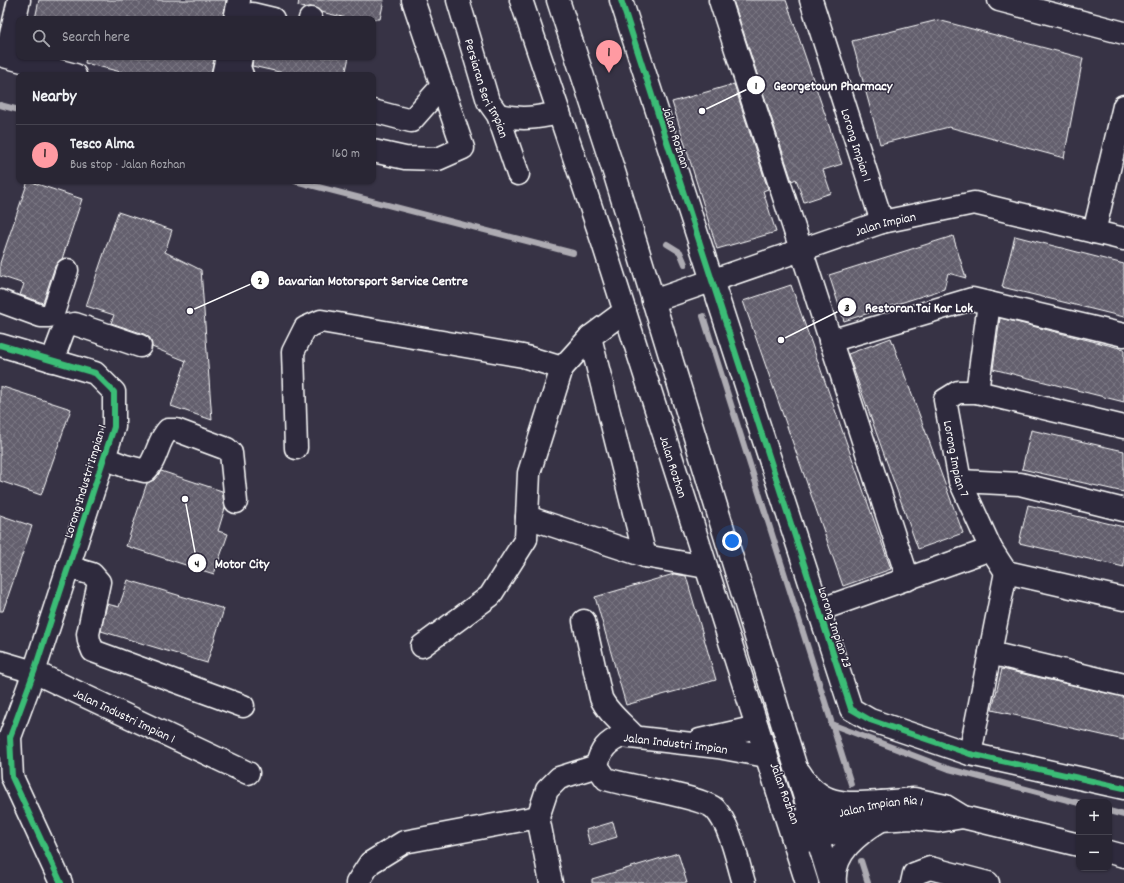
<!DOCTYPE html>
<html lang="en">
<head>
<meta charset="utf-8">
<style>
	body { margin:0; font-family:Dekko,sans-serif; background:#353240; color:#f1f3f6 }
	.controls { position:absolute; right:12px; bottom:12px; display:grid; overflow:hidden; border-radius:8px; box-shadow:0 1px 3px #0004 }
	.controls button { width:36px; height:36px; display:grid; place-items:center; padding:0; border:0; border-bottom:1px solid #45434f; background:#292634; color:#f1f3f6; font:20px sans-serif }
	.you { position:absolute; left:732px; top:541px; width:14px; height:14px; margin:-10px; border:3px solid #fff; border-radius:50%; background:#1a73e8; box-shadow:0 0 0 6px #1a73e833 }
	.badge { display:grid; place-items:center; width:26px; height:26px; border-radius:50%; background:#ff9aa2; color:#111; font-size:13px; font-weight:700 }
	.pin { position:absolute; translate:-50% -33px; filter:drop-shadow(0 1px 2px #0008) }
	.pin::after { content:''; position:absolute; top:21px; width:14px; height:12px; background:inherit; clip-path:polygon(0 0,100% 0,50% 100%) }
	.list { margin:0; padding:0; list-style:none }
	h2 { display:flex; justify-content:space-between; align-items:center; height:52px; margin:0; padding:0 16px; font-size:17px }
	h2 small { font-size:13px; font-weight:400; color:#a5a5ac }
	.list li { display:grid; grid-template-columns:26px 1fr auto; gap:12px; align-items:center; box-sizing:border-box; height:60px; padding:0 16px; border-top:1px solid #45434f }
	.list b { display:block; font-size:15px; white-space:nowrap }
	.list p { margin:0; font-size:13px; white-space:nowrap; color:#a5a5ac }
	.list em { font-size:13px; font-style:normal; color:#a5a5ac }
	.icon { flex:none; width:22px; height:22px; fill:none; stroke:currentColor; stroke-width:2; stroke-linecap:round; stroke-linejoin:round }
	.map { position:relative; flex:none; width:1124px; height:883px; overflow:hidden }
	.search { position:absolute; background:#292634; box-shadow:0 1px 3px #0004; left:16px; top:16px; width:360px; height:44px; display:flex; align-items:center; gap:10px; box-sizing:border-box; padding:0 14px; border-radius:8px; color:#a5a5ac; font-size:15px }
	.panel { position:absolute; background:#292634; box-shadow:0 1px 3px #0004; left:16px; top:72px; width:360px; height:112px; border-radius:8px }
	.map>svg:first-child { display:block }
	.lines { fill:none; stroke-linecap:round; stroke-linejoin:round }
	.stream { stroke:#adabb2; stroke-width:6 }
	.building { fill:url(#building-cross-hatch); stroke:#fff }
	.minor-casing { stroke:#fff; stroke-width:25 }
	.major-casing { stroke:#fff; stroke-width:25 }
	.minor { stroke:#2f2a3d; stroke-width:22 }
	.major { stroke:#2f2a3d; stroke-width:22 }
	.cycleway-casing { stroke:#2f2a3d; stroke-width:8 }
	.cycleway { stroke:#3abd76; stroke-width:6 }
	.labels { text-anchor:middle; stroke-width:3; stroke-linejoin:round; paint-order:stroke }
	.street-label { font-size:13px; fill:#fff; stroke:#2f2a3d }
	.leader { fill:none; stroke:#fff; stroke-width:1.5 }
	.callout-dot { fill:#fff; stroke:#2f2a3d; stroke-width:1.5 }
	.mark-label { font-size:12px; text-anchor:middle; font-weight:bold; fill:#111 }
	.callout-label { font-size:14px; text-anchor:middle; font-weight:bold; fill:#fff; stroke:#2f2a3d; stroke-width:3; stroke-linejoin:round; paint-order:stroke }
</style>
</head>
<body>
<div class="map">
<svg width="1124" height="883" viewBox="0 0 1124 883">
	<defs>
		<pattern id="building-cross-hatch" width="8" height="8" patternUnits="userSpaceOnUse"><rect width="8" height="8" fill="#635f6d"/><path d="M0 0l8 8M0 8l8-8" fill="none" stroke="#7a7783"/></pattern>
	</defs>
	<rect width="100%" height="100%" fill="#373345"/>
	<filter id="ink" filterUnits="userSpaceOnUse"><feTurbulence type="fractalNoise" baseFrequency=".025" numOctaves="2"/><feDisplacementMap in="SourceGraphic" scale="8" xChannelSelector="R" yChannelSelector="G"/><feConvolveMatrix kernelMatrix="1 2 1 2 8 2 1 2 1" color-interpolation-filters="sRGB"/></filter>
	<g filter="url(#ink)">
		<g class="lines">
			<g class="stream">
				<polyline points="0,105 19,110"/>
				<polyline points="295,181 573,253"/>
				<polyline points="667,244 680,252 685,264"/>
				<polyline points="703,316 851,784"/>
				<polyline points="831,724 949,769 1079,803"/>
				<polyline points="1109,811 1124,815"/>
				<polyline points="861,861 868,883"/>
			</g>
		</g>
		<g class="building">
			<polygon points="39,0 226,0 223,19 35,19"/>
			<polygon points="299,0 384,0 380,19 351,19 321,12 311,7 305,8 298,6"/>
			<polygon points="733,0 786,0 842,164 823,170 831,193 804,202 796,179 792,181"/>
			<polygon points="938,20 1083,58 1064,158 949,127 880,144 852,41"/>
			<polygon points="86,57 204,57 214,59 211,75 133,75 85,63"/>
			<polygon points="253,57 349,57 345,75 293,75 252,66"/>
			<polygon points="734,84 768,189 763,191 776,232 717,249 672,102"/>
			<polygon points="28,181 82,199 62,259 55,266 43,303 20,295 24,284 0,276 0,263"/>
			<polygon points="118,212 172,230 165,252 201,270 212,420 171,406 186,361 152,347 150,338 144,334 111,323 114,315 86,306"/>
			<polygon points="953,236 966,278 948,273 944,289 844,321 829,275"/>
			<polygon points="1015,236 1124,264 1124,317 1002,287"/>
			<polygon points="791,285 891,569 843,586 743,301"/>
			<polygon points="1000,318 1124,349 1124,402 993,369"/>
			<polygon points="891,338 963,533 918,549 848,354"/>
			<polygon points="0,386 71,409 41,495 0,481"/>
			<polygon points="1031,430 1124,451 1124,492 1022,469"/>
			<polygon points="161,471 222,491 225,508 218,531 228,534 214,574 126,546 147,483 154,480"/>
			<polygon points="1028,505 1124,527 1124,567 1019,543"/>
			<polygon points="0,515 32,526 3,611 0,611"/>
			<polygon points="674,574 686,576 716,680 626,705 595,597"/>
			<polygon points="128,580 224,609 207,663 101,631 107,604 119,607"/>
			<polygon points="1002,669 1124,697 1124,740 992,710"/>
			<polygon points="613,822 617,837 590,845 586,830"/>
			<polygon points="678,853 687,883 592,883 592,879"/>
		</g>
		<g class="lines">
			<g class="minor-casing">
				<g id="minor">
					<path id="s1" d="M458,0L488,101L498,115L518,174"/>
					<polyline points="621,0 851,709 870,720 970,754 1124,788"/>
					<polyline points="720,0 908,579"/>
					<path id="s2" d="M811,0L882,222"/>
					<polyline points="999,0 1124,33"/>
					<polyline points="235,19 239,0"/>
					<polyline points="251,19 252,14 273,19"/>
					<polyline points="310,19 311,19"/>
					<polyline points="0,55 75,75"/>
					<polyline points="6,56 19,0"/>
					<polyline points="241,57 239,67 242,75"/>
					<polyline points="223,75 227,57"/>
					<polyline points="373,111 411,121 442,86"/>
					<path d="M498,115C522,120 536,118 559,113"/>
					<polyline points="373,151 405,158 438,159 463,148 413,0"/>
					<polyline points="1094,232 1124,106"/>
					<polyline points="0,301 41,316 49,316 53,313 67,270"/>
					<path id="s3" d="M653,301L882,222L974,203L1124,239"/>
					<polyline points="590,337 645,556"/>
					<polyline points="830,341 972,299 1124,335"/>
					<polyline points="0,345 95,373 114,392 114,427 34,672 10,737 12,777 61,883"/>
					<polyline points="52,361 64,329 68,325 75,324 140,346"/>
					<polyline points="977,392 989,303"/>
					<path id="s4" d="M1124,427L977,392H958L945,400L960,481L991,549L1006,572L1124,599"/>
					<polyline points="296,448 293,352 305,328 321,321 523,356 562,368"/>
					<path d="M104,458L125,466L145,471C157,461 157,441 168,430H176L227,449L231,453L236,502"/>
					<polyline points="960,481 1020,484 1124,510"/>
					<polyline points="527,517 645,556 706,567"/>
					<polyline points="68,567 92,574 99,582 88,634 89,641 93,651 243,706"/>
					<polyline points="819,610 991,549"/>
					<path d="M584,621L601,698C607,712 623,724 634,736"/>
					<polyline points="422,646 490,596 526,539 529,473 562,368 590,337 625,311"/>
					<polyline points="990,653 1124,685"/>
					<path id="s5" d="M0,662L34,672L248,773"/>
					<polyline points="700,740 757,727"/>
					<polyline points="970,754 1006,572"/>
					<path id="s6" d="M796,822L882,802L914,799L945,806L963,817L1079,845"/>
					<polyline points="803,842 881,820 911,818 939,821 963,817"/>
					<polyline points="1109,852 1124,856"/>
					<polyline points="357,883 370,863 404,842 538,817"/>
					<polyline points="551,883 538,817 547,790 559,778 597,766"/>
					<path id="s7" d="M744,883C737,861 731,826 715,809C704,797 627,786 606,779L597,766C600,750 607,742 622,736L718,747L766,756"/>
					<polyline points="912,883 914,874 930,868 988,883"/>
				</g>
			</g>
			<g class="major-casing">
				<g id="major">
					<path id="s8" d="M521,0L603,243L807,883"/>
					<polyline points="558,0 615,175 831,883"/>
					<path d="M800,773C821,807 846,804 882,802"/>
					<path d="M835,883C832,853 858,834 881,820"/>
				</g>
			</g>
			<use href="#minor" class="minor"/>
			<use href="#major" class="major"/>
			<g class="cycleway-casing">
				<g id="cycleway">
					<polyline points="621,0 851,709 870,720 970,754 1124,788"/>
					<polyline points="0,345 95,373 114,392 114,427 34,672 10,737 12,777 61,883"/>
				</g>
			</g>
			<use href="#cycleway" class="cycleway"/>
		</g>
	</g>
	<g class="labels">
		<g class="street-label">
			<text dy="5" stroke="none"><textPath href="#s1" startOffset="93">Persiaran Seri Impian</textPath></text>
			<text transform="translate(677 137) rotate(72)" y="5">Jalan Rozhan</text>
			<text dy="5" stroke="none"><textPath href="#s2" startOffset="152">Lorong Impian 1</textPath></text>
			<text dy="5" stroke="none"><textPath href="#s3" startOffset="245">Jalan Impian</textPath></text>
			<text dy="5" stroke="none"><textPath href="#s4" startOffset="245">Lorong Impian 7</textPath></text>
			<text dy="5" stroke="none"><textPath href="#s8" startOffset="491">Jalan Rozhan</textPath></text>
			<text transform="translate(84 481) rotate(-73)" y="5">Lorong Industri Impian 1</text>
			<text transform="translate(836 627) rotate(72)" y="5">Lorong Impian 23</text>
			<text dy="5" stroke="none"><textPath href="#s5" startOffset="136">Jalan Industri Impian 1</textPath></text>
			<text dy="5" stroke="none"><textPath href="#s7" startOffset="305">Jalan Industri Impian</textPath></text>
			<text transform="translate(786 793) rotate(70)" y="5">Jalan Rozhan</text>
			<text dy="5" stroke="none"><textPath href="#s6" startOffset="87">Jalan Impian Ria 1</textPath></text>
		</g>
	</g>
	<path class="leader" d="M702 111L756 85M190 311L260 280M781 340L847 307M185 499L197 563"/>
	<g class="callout-dot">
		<circle cx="702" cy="111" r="4"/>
		<circle cx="190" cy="311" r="4"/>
		<circle cx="781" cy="340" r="4"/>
		<circle cx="185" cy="499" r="4"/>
		<circle cx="756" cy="85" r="10"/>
		<circle cx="260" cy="280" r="10"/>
		<circle cx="847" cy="307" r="10"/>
		<circle cx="197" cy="563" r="10"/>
	</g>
	<g class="mark-label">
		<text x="756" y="89">1</text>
		<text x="260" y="284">2</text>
		<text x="847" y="311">3</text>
		<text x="197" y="567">4</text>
	</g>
	<g class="callout-label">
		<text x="833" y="90">Georgetown Pharmacy</text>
		<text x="373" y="285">Bavarian Motorsport Service Centre</text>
		<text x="919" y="312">Restoran.Tai Kar Lok</text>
		<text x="242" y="568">Motor City</text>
	</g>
</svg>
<div class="controls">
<button>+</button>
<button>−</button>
</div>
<div class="you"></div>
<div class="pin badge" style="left:609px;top:73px">1</div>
<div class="search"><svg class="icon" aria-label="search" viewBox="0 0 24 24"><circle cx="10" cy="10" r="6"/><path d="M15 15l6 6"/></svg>Search here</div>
<section class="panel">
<h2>Nearby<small></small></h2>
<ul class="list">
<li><span class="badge">1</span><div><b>Tesco Alma</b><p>Bus stop · Jalan Rozhan</p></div><em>160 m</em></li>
</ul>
</section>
</div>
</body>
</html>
